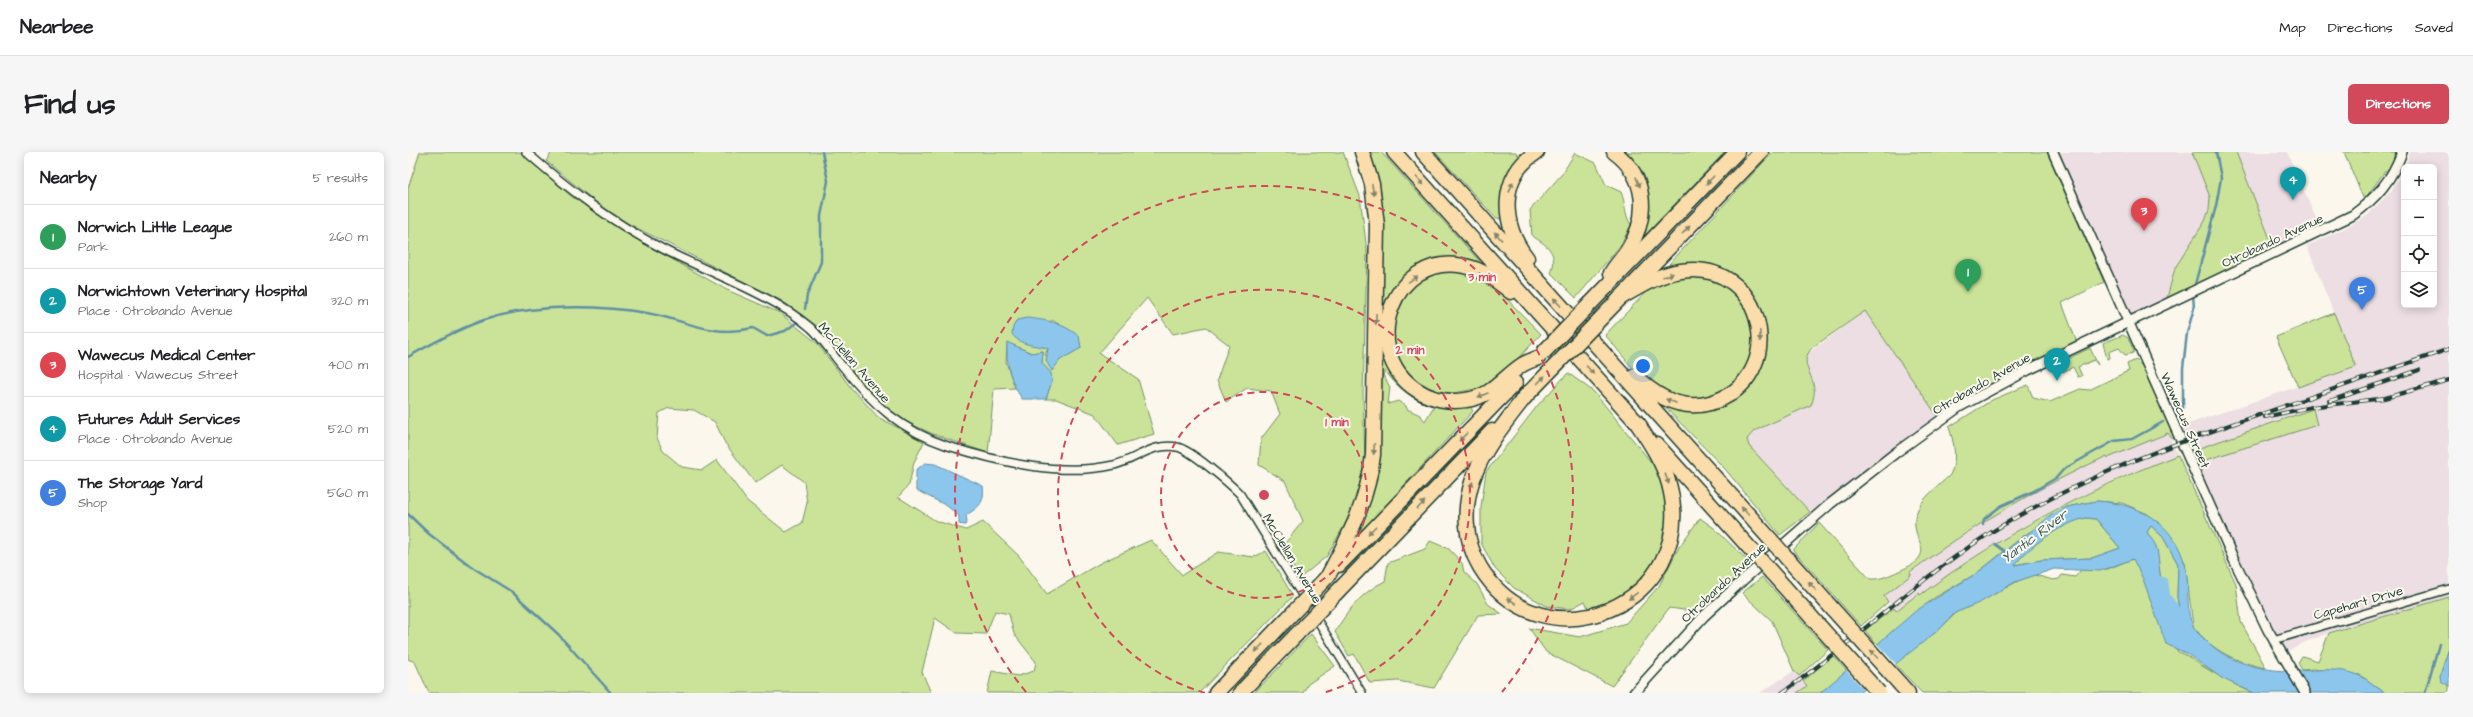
<!DOCTYPE html>
<html lang="en">
<head>
<meta charset="utf-8">
<style>
	body { margin:0; font-family:"Architects Daughter",sans-serif; background:#f6f6f6; color:#202124 }
	.controls { position:absolute; right:12px; top:12px; display:grid; overflow:hidden; border-radius:6px; box-shadow:0 2px 10px #0003 }
	.controls button { width:36px; height:36px; display:grid; place-items:center; padding:0; border:0; border-bottom:1px solid #e0e0e0; background:#fff; color:#202124; font:20px sans-serif }
	.you { position:absolute; left:1235px; top:214px; width:14px; height:14px; margin:-10px; border:3px solid #fff; border-radius:50%; background:#1a73e8; box-shadow:0 0 0 6px #1a73e833 }
	.badge { display:grid; place-items:center; width:26px; height:26px; border-radius:50%; background:#d1495b; color:#fff; font-size:13px; font-weight:700 }
	.pin { position:absolute; translate:-50% -33px; filter:drop-shadow(0 1px 2px #0008) }
	.pin::after { content:''; position:absolute; top:21px; width:14px; height:12px; background:inherit; clip-path:polygon(0 0,100% 0,50% 100%) }
	.list { margin:0; padding:0; list-style:none }
	h2 { display:flex; justify-content:space-between; align-items:center; height:52px; margin:0; padding:0 16px; font-size:17px }
	h2 small { font-size:13px; font-weight:400; color:#757577 }
	.list li { display:grid; grid-template-columns:26px 1fr auto; gap:12px; align-items:center; box-sizing:border-box; height:64px; padding:0 16px; border-top:1px solid #e0e0e0 }
	.list b { display:block; font-size:15px; white-space:nowrap }
	.list p { margin:0; font-size:13px; white-space:nowrap; color:#757577 }
	.list em { font-size:13px; font-style:normal; color:#757577 }
	.icon { flex:none; width:22px; height:22px; fill:none; stroke:currentColor; stroke-width:2; stroke-linecap:round; stroke-linejoin:round }
	.map { position:relative; flex:none; width:2041px; height:541px; overflow:hidden; border-radius:6px }
	header { display:flex; align-items:center; gap:24px; box-sizing:border-box; height:56px; padding:0 20px; background:#fff; border-bottom:1px solid #e0e0e0 }
	header strong { font-size:19px }
	nav { display:flex; gap:22px; margin-inline-start:auto; font-size:14px }
	.intro { display:flex; align-items:center; justify-content:space-between; box-sizing:border-box; height:96px; padding:0 24px }
	h1 { margin:0; font-size:28px }
	.button { padding:10px 18px; border-radius:6px; background:#d1495b; color:#fff; font-size:14px; font-weight:700 }
	main { display:flex; gap:24px; padding:0 24px }
	aside { flex:1; background:#fff; border-radius:6px; box-shadow:0 2px 10px #0003 }
	.map>svg:first-child { display:block }
	.built { fill:#ecdee3 }
	.green { fill:#cbe399; stroke:#759066; fill-rule:evenodd }
	.water { fill:#8dc6ed; stroke:#618fa3; fill-rule:evenodd }
	.pier { fill:#fbf7ec }
	.lines { fill:none; stroke-linecap:round; stroke-linejoin:round }
	.stream { stroke:#618fa3; stroke-width:2.5 }
	.river { stroke:#8dc6ed; stroke-width:15 }
	.minor-casing { stroke:#1f3d34; stroke-width:10 }
	.tertiary-casing { stroke:#1f3d34; stroke-width:12 }
	.motorway-casing { stroke:#1f3d34; stroke-width:17 }
	.minor { stroke:#fbf7ec; stroke-width:7 }
	.tertiary { stroke:#fbf7ec; stroke-width:9 }
	.motorway { stroke:#fbddab; stroke-width:14 }
	.rail-casing { stroke:#1f3d34; stroke-width:4 }
	.rail { stroke:#fbf7ec; stroke-width:2.5; stroke-dasharray:8; stroke-linecap:butt }
	.motorway-bridge-casing { stroke:#1f3d34; stroke-width:17; stroke-linecap:butt }
	.motorway-bridge { stroke:#fbddab; stroke-width:14 }
	.oneway { fill:#82856a }
	.ring { fill:none; stroke:#d1495b; stroke-width:2; stroke-dasharray:7 5 }
	.labels { text-anchor:middle; stroke-width:4; stroke-linejoin:round; paint-order:stroke }
	.street-label { font-size:13px; fill:#1f3d34; stroke:#fbf7ec }
	.water-label { font-size:14px; font-style:italic; fill:#3a5f62; stroke:#fbf7ec }
	.centre { fill:#d1495b; stroke:#fbf7ec; stroke-width:2 }
	.ring-label { font-size:12px; text-anchor:middle; font-weight:bold; fill:#d1495b; stroke:#fbf7ec; stroke-width:4; stroke-linejoin:round; paint-order:stroke }
</style>
</head>
<body>
<header>
<strong>Nearbee</strong>
<nav><a>Map</a><a>Directions</a><a>Saved</a></nav>
</header>
<div class="intro"><h1>Find us</h1><a class="button">Directions</a></div>
<main>
<aside>
<h2>Nearby<small>5 results</small></h2>
<ul class="list">
<li><span class="badge" style="background:#2e9e5b">1</span><div><b>Norwich Little League</b><p>Park</p></div><em>260 m</em></li>
<li><span class="badge" style="background:#0f9aa8">2</span><div><b>Norwichtown Veterinary Hospital</b><p>Place · Otrobando Avenue</p></div><em>320 m</em></li>
<li><span class="badge" style="background:#e0444e">3</span><div><b>Wawecus Medical Center</b><p>Hospital · Wawecus Street</p></div><em>400 m</em></li>
<li><span class="badge" style="background:#0f9aa8">4</span><div><b>Futures Adult Services</b><p>Place · Otrobando Avenue</p></div><em>520 m</em></li>
<li><span class="badge" style="background:#3f7fe0">5</span><div><b>The Storage Yard</b><p>Shop</p></div><em>560 m</em></li>
</ul>
</aside>
<div class="map">
<svg width="2041" height="541" viewBox="0 0 2041 541">
	<rect width="100%" height="100%" fill="#fbf7ec"/>
	<filter id="ink" filterUnits="userSpaceOnUse"><feTurbulence type="fractalNoise" baseFrequency=".025" numOctaves="2"/><feDisplacementMap in="SourceGraphic" scale="8" xChannelSelector="R" yChannelSelector="G"/><feConvolveMatrix kernelMatrix="1 2 1 2 8 2 1 2 1" color-interpolation-filters="sRGB"/></filter>
	<g filter="url(#ink)">
		<g class="built">
			<polygon points="1647,0 1784,0 1802,45 1801,58 1797,69 1767,116 1757,153 1719,170"/>
			<polygon points="1828,0 1879,0 1912,75 1866,97"/>
			<polygon points="2002,0 2041,0 2041,445 1921,481 1897,490 1879,500 1855,458 1788,311 1812,302 1904,257 1786,298 1774,274 1947,215 1899,94 1937,76 1960,63 1983,39 1996,17 1996,153 2026,153 2026,15 1997,15"/>
			<polygon points="1457,159 1530,265 1402,360 1341,294 1339,287 1346,279 1399,255 1406,246 1407,240 1407,232 1397,212 1399,202"/>
			<polygon points="1760,281 1770,303 1709,327 1636,363 1579,397 1488,459 1475,444 1522,405 1609,349 1684,310"/>
			<polygon points="1386,519 1399,534 1389,541 1352,541"/>
		</g>
		<g class="green">
			<path d="M12,0H112L163,44L219,82L319,138L372,161L409,191L443,236L470,265L516,290L506,310L501,333L490,345L528,369L558,378L575,370L611,404L639,442L694,410L743,388L774,423L810,400L846,405L858,399L885,444L791,541H579L584,519L610,524L626,519L628,510L606,482L601,462L587,459L578,482L549,481L527,466L514,520L523,541H21L7,510L0,507V36ZM261,256L286,258L307,270L317,291L347,331L374,313L396,330L399,351L394,371L378,380L339,349L309,308L294,318L274,315L255,299L249,286L251,261Z"/>
			<path d="M144,0H935L952,44L959,99L955,241L957,310L946,356L919,404L892,426L872,393L878,390L895,369L877,329L851,313L853,287L872,262L863,239L839,236L818,250L809,228L821,193L798,175L765,182L739,146L691,201L730,227L746,282L710,293L687,262L648,247H638L644,229L634,211L635,199L624,201L599,191L598,210L607,236L586,237L580,301L525,282L501,271L479,256L457,237L409,174L374,149L219,71L189,51L138,9ZM644,168L670,184L673,196L652,208L637,203L640,196L631,194Z"/>
			<polygon points="961,0 973,0 1075,113 1013,114 978,162 972,162 976,91 974,60"/>
			<polygon points="1027,0 1108,0 1109,3 1118,0 1094,58 1092,67 1087,65"/>
			<path d="M1214,0H1317L1236,84C1246,44 1237,32 1214,0Z"/>
			<path d="M1365,0H1639L1696,130L1654,151L1669,191L1577,235L1530,265L1457,159L1405,195C1385,215 1416,225 1403,253L1346,279L1339,287L1341,294L1402,360L1372,383L1317,317L1255,253L1283,258L1310,252L1355,206L1357,178L1347,147L1331,128L1280,113L1261,112Z"/>
			<polygon points="1784,0 1828,0 1866,97 1799,129 1759,146 1767,116 1797,69 1801,58 1802,45"/>
			<polygon points="1936,0 1988,0 1983,16 1977,19 1956,48"/>
			<path d="M1167,1L1188,11L1198,33L1213,40C1218,52 1216,62 1223,73L1212,94L1168,146L1143,121C1151,101 1139,93 1124,84L1122,58L1154,22Z"/>
			<polygon points="1051,119 1073,126 1088,136 1133,182 1098,220 1077,235 1041,242 1020,237 1003,225 991,210 983,191 987,156 1006,132 1030,121"/>
			<path d="M1292,124C1380,145 1347,263 1273,247C1268,246 1264,242 1260,240C1253,236 1245,232 1238,228C1223,217 1210,197 1197,183L1242,136L1260,127Z"/>
			<polygon points="1926,161 1948,215 1890,235 1868,185"/>
			<polygon points="1715,183 1720,186 1726,199 1725,201 1717,203 1711,196 1701,200 1702,206 1699,207 1695,191"/>
			<path d="M973,196L986,223L1049,255H1062L1065,259L951,382L946,381L950,373ZM977,219C991,237 1004,248 1026,254L1017,269L1012,263L999,257L998,254L990,249L980,252L982,235L975,223Z"/>
			<polygon points="1682,196 1690,213 1686,208 1670,215 1674,224 1670,225 1665,215 1655,220 1653,210"/>
			<path d="M1728,208L1735,215L1769,285L1764,287L1760,281L1700,306L1699,304C1629,336 1564,374 1502,420L1503,423L1476,444L1480,450L1453,474L1385,398L1411,371L1462,427C1472,428 1482,423 1491,419C1535,400 1500,390 1508,362C1513,346 1531,334 1542,323C1550,307 1546,291 1541,275L1584,248L1620,233L1625,246L1642,250L1672,237L1681,238L1718,220L1721,219L1719,212Z"/>
			<polygon points="1160,221 1186,240 1247,315 1256,338 1260,359 1258,379 1244,417 1214,447 1181,458 1177,449 1162,457 1139,454 1106,436 1087,417 1073,391 1073,355 1078,320 1130,253"/>
			<polygon points="1905,257 1909,273 1788,311 1786,298"/>
			<path d="M1770,303L1828,432L1833,470L1858,516C1828,510 1804,499 1785,474L1777,410L1740,362L1714,351L1688,349L1659,355L1614,385L1569,421L1526,446L1469,493L1457,478L1486,456L1488,459L1511,441L1512,443C1592,384 1677,338 1770,303Z"/>
			<polygon points="1292,366 1306,376 1344,413 1323,431 1318,427 1284,459 1261,456 1204,534 1138,500 1121,476 1172,485 1218,471 1251,434 1271,395"/>
			<path d="M1678,366L1688,367L1712,396L1684,406L1633,408L1606,413C1621,394 1655,370 1678,366Z"/>
			<path d="M1743,374L1755,385L1770,412L1769,445L1772,462C1754,463 1751,413 1749,400C1748,392 1742,388 1739,380Z"/>
			<path d="M1022,389L1041,397L1054,411L1056,420L1069,432L1080,452L1094,462L1070,463L1026,536L990,529L962,531L946,502L941,504L927,480C940,458 953,441 977,429L980,411L1017,397Z"/>
			<path d="M1724,407L1730,411L1770,500C1780,503 1785,508 1794,514C1811,524 1828,534 1846,541H1514L1486,511L1533,476L1550,459L1570,451L1612,428L1627,423L1645,428L1651,427L1654,423L1667,425L1674,417H1700Z"/>
			<polygon points="1354,425 1420,498 1391,524 1386,519 1364,469 1334,441"/>
			<polygon points="2041,445 2041,496 2032,524 2041,534 2041,541 1977,541 1952,523 1905,517 1894,518 1890,511 1894,504 1910,509 1921,481"/>
			<polygon points="903,482 927,514 900,532 895,541 846,541"/>
			<polygon points="1425,504 1439,519 1412,541 1389,541 1399,534 1395,529"/>
		</g>
		<g class="water">
			<path d="M619,166C640,168 654,171 671,184L673,196L652,208L644,219L638,209L640,196C627,193 612,194 604,182L605,175L609,168Z"/>
			<path d="M599,190L623,201L635,199L634,211L643,221L644,229L638,247H614C602,229 598,212 599,190Z"/>
			<path d="M517,311L527,312L575,334C577,350 572,355 558,363L559,370L557,373L551,372V364L539,354L508,338V318Z"/>
			<path d="M1688,349C1734,351 1773,375 1779,424C1780,437 1779,464 1785,475C1789,481 1796,487 1802,492C1822,511 1856,519 1883,519C1905,519 1931,514 1952,524C1961,528 1969,536 1977,541H1846L1815,527L1781,503L1758,492L1735,427L1725,407L1692,419L1646,417L1607,430L1573,450L1547,461L1533,476L1451,541H1412L1509,458L1569,421L1645,362L1659,355ZM1678,366L1688,367L1712,396L1684,406L1633,408L1607,413C1619,395 1657,370 1678,366ZM1743,374L1755,385L1770,412L1769,445L1772,462C1752,463 1752,409 1749,397C1747,390 1742,386 1739,380Z"/>
			<polygon points="2041,496 2041,534 2033,529 2032,524"/>
		</g>
		<polygon class="pier" points="1468,491 1488,512 1457,539 1438,518"/>
		<g class="lines">
			<g class="stream">
				<polyline points="1786,136 1808,54 1813,26 1808,0"/>
				<polyline points="397,157 399,143 413,110 413,64 420,29 414,0"/>
				<path d="M0,205C25,191 50,177 76,168C123,152 190,153 239,161C278,168 303,186 345,176L359,184L377,179L388,171"/>
				<polyline points="1770,264 1775,256 1775,216 1779,181 1786,156 1785,142"/>
				<polyline points="0,362 21,382 64,415 104,440 150,482 203,541"/>
				<polyline points="1575,372 1576,367 1593,354 1626,339 1648,326 1656,317 1706,289 1724,287 1755,270"/>
				<polyline points="1587,392 1598,400"/>
				<polyline points="2017,541 2031,492"/>
			</g>
			<polyline class="river" points="1753,432 1755,446 1777,475"/>
			<g class="minor-casing">
				<g id="minor">
					<path d="M118,0C163,39 202,69 255,97C301,121 364,142 403,176C415,187 424,202 435,215C465,253 493,278 540,294C591,310 653,325 706,313C728,308 745,290 769,295C782,297 822,332 832,342L954,541"/>
					<polyline points="1865,488 2041,437"/>
				</g>
			</g>
			<g class="tertiary-casing">
				<g id="tertiary">
					<polyline points="1645,0 1826,408 1860,478 1897,541"/>
					<path d="M1226,541L1296,464L1335,428L1422,352L1490,299L1551,255L1620,218L1945,63C1968,46 1984,28 1994,0"/>
				</g>
			</g>
			<g class="motorway-casing">
				<g id="motorway">
					<polyline points="986,0 1232,274"/>
					<polyline points="1015,0 1363,388"/>
					<path d="M1119,106C1093,74 1090,24 1129,0"/>
					<path d="M1203,121C1208,112 1216,105 1221,96C1241,64 1239,24 1206,0"/>
					<path d="M1103,140C1089,129 1074,117 1056,114C985,99 949,199 1009,238C1023,247 1041,251 1058,248C1085,244 1093,227 1114,213C1118,210 1125,208 1130,206"/>
					<path d="M1212,146C1231,135 1251,122 1273,119C1357,106 1384,227 1302,251C1273,259 1247,244 1227,224"/>
					<polyline points="1183,151 1329,0"/>
					<polyline points="1195,164 1353,0"/>
					<path d="M1120,241C1100,267 1076,295 1065,327C1055,356 1056,388 1072,415C1135,519 1293,451 1261,332C1255,309 1240,288 1227,268"/>
					<polyline points="1114,248 1146,215"/>
					<polyline points="1249,293 1347,402"/>
					<polyline points="1378,405 1430,463"/>
					<polyline points="931,413 1107,231"/>
					<polyline points="1363,420 1414,477"/>
					<path d="M920,424C941,385 960,348 965,303L969,73L964,32L954,0"/>
					<polyline points="928,441 1084,279"/>
					<polyline points="1492,532 1500,541"/>
					<polyline points="808,541 878,468"/>
					<polyline points="832,541 888,483"/>
				</g>
			</g>
			<use href="#minor" class="minor"/>
			<use href="#tertiary" class="tertiary"/>
			<use href="#motorway" class="motorway"/>
			<g class="rail-casing">
				<g id="rail">
					<polyline points="1922,249 2011,218"/>
					<polyline points="1857,265 1903,255 1977,246 2041,228"/>
					<path d="M1374,541C1450,487 1515,421 1595,373C1677,324 1764,292 1854,262C1916,240 1979,219 2041,197"/>
				</g>
			</g>
			<use href="#rail" class="rail"/>
			<g class="motorway-bridge-casing">
				<g id="motorway-bridge">
					<polyline points="1134,202 1183,151"/>
					<polyline points="1146,215 1195,164"/>
					<polyline points="1363,388 1378,405"/>
					<polyline points="1347,402 1363,420"/>
					<polyline points="1430,463 1492,532"/>
					<polyline points="878,468 918,426"/>
					<polyline points="1414,477 1471,541"/>
					<polyline points="888,483 928,441"/>
				</g>
			</g>
			<use href="#motorway-bridge" class="motorway-bridge"/>
		</g>
		<defs><path id="oneway-solid" d="M-6-.8H1V-3.2L6.5 0L1 3.2V.8H-6Z"/></defs>
		<g class="oneway">
			<use href="#oneway-solid" transform="translate(1302 28) rotate(134)"/>
			<use href="#oneway-solid" transform="translate(1012 29) rotate(48)"/>
			<use href="#oneway-solid" transform="translate(1230 30) rotate(67)"/>
			<use href="#oneway-solid" transform="translate(1103 35) rotate(-70)"/>
			<use href="#oneway-solid" transform="translate(965 38) rotate(79)"/>
			<use href="#oneway-solid" transform="translate(1278 78) rotate(-46)"/>
			<use href="#oneway-solid" transform="translate(1090 84) rotate(-132)"/>
			<use href="#oneway-solid" transform="translate(1260 123) rotate(-19)"/>
			<use href="#oneway-solid" transform="translate(1005 127) rotate(-35)"/>
			<use href="#oneway-solid" transform="translate(1149 150) rotate(-132)"/>
			<use href="#oneway-solid" transform="translate(968 167) rotate(91)"/>
			<use href="#oneway-solid" transform="translate(1352 184) rotate(89)"/>
			<use href="#oneway-solid" transform="translate(1182 218) rotate(48)"/>
			<use href="#oneway-solid" transform="translate(1133 228) rotate(-46)"/>
			<use href="#oneway-solid" transform="translate(1075 243) rotate(157)"/>
			<use href="#oneway-solid" transform="translate(1263 249) rotate(-159)"/>
			<use href="#oneway-solid" transform="translate(1055 285) rotate(134)"/>
			<use href="#oneway-solid" transform="translate(966 297) rotate(94)"/>
			<use href="#oneway-solid" transform="translate(1259 327) rotate(70)"/>
			<use href="#oneway-solid" transform="translate(1063 335) rotate(-74)"/>
			<use href="#oneway-solid" transform="translate(1013 353) rotate(-46)"/>
			<use href="#oneway-solid" transform="translate(1337 359) rotate(-132)"/>
			<use href="#oneway-solid" transform="translate(964 378) rotate(134)"/>
			<use href="#oneway-solid" transform="translate(1404 434) rotate(-132)"/>
			<use href="#oneway-solid" transform="translate(1225 444) rotate(142)"/>
			<use href="#oneway-solid" transform="translate(1104 449) rotate(-145)"/>
			<use href="#oneway-solid" transform="translate(851 496) rotate(134)"/>
			<use href="#oneway-solid" transform="translate(1466 502) rotate(-132)"/>
		</g>
	</g>
	<g class="ring">
		<circle cx="856" cy="343" r="103"/>
		<path d="M797 541A206 206 0 1 1 915 541"/>
		<path d="M618 540A309 309 0 1 1 1094 540"/>
	</g>
	<g class="labels">
		<g class="street-label">
			<text transform="translate(1864 88) rotate(-25)" y="5">Otrobando Avenue</text>
			<text transform="translate(447 210) rotate(49)" y="5">McClellan Avenue</text>
			<text transform="translate(1573 231) rotate(-30)" y="5">Otrobando Avenue</text>
			<text transform="translate(1778 268) rotate(66)" y="5">Wawecus Street</text>
			<text transform="translate(885 406) rotate(59)" y="5">McClellan Avenue</text>
			<text transform="translate(1315 430) rotate(-43)" y="5">Otrobando Avenue</text>
			<text transform="translate(1950 450) rotate(-16)" y="5">Capehart Drive</text>
		</g>
		<g class="water-label">
			<text transform="translate(1626 384) rotate(-37)" y="5">Yantic River</text>
		</g>
	</g>
	<circle cx="856" cy="343" r="6" class="centre"/>
	<g class="ring-label">
		<text x="1074" y="129">3 min</text>
		<text x="1002" y="202">2 min</text>
		<text x="929" y="274">1 min</text>
	</g>
</svg>
<div class="controls">
<button>+</button>
<button>−</button>
<button><svg class="icon" aria-label="locate" viewBox="0 0 24 24"><circle cx="12" cy="12" r="6"/><path d="M12 2v4M12 18v4M2 12h4M18 12h4"/></svg></button>
<button><svg class="icon" aria-label="layers" viewBox="0 0 24 24"><path d="M12 4l9 5-9 5-9-5zM3 14l9 5 9-5"/></svg></button>
</div>
<div class="you"></div>
<div class="pin badge" style="left:1560px;top:140px;background:#2e9e5b">1</div>
<div class="pin badge" style="left:1649px;top:229px;background:#0f9aa8">2</div>
<div class="pin badge" style="left:1736px;top:79px;background:#e0444e">3</div>
<div class="pin badge" style="left:1885px;top:48px;background:#0f9aa8">4</div>
<div class="pin badge" style="left:1954px;top:158px;background:#3f7fe0">5</div>
</div>
</main>
</body>
</html>
